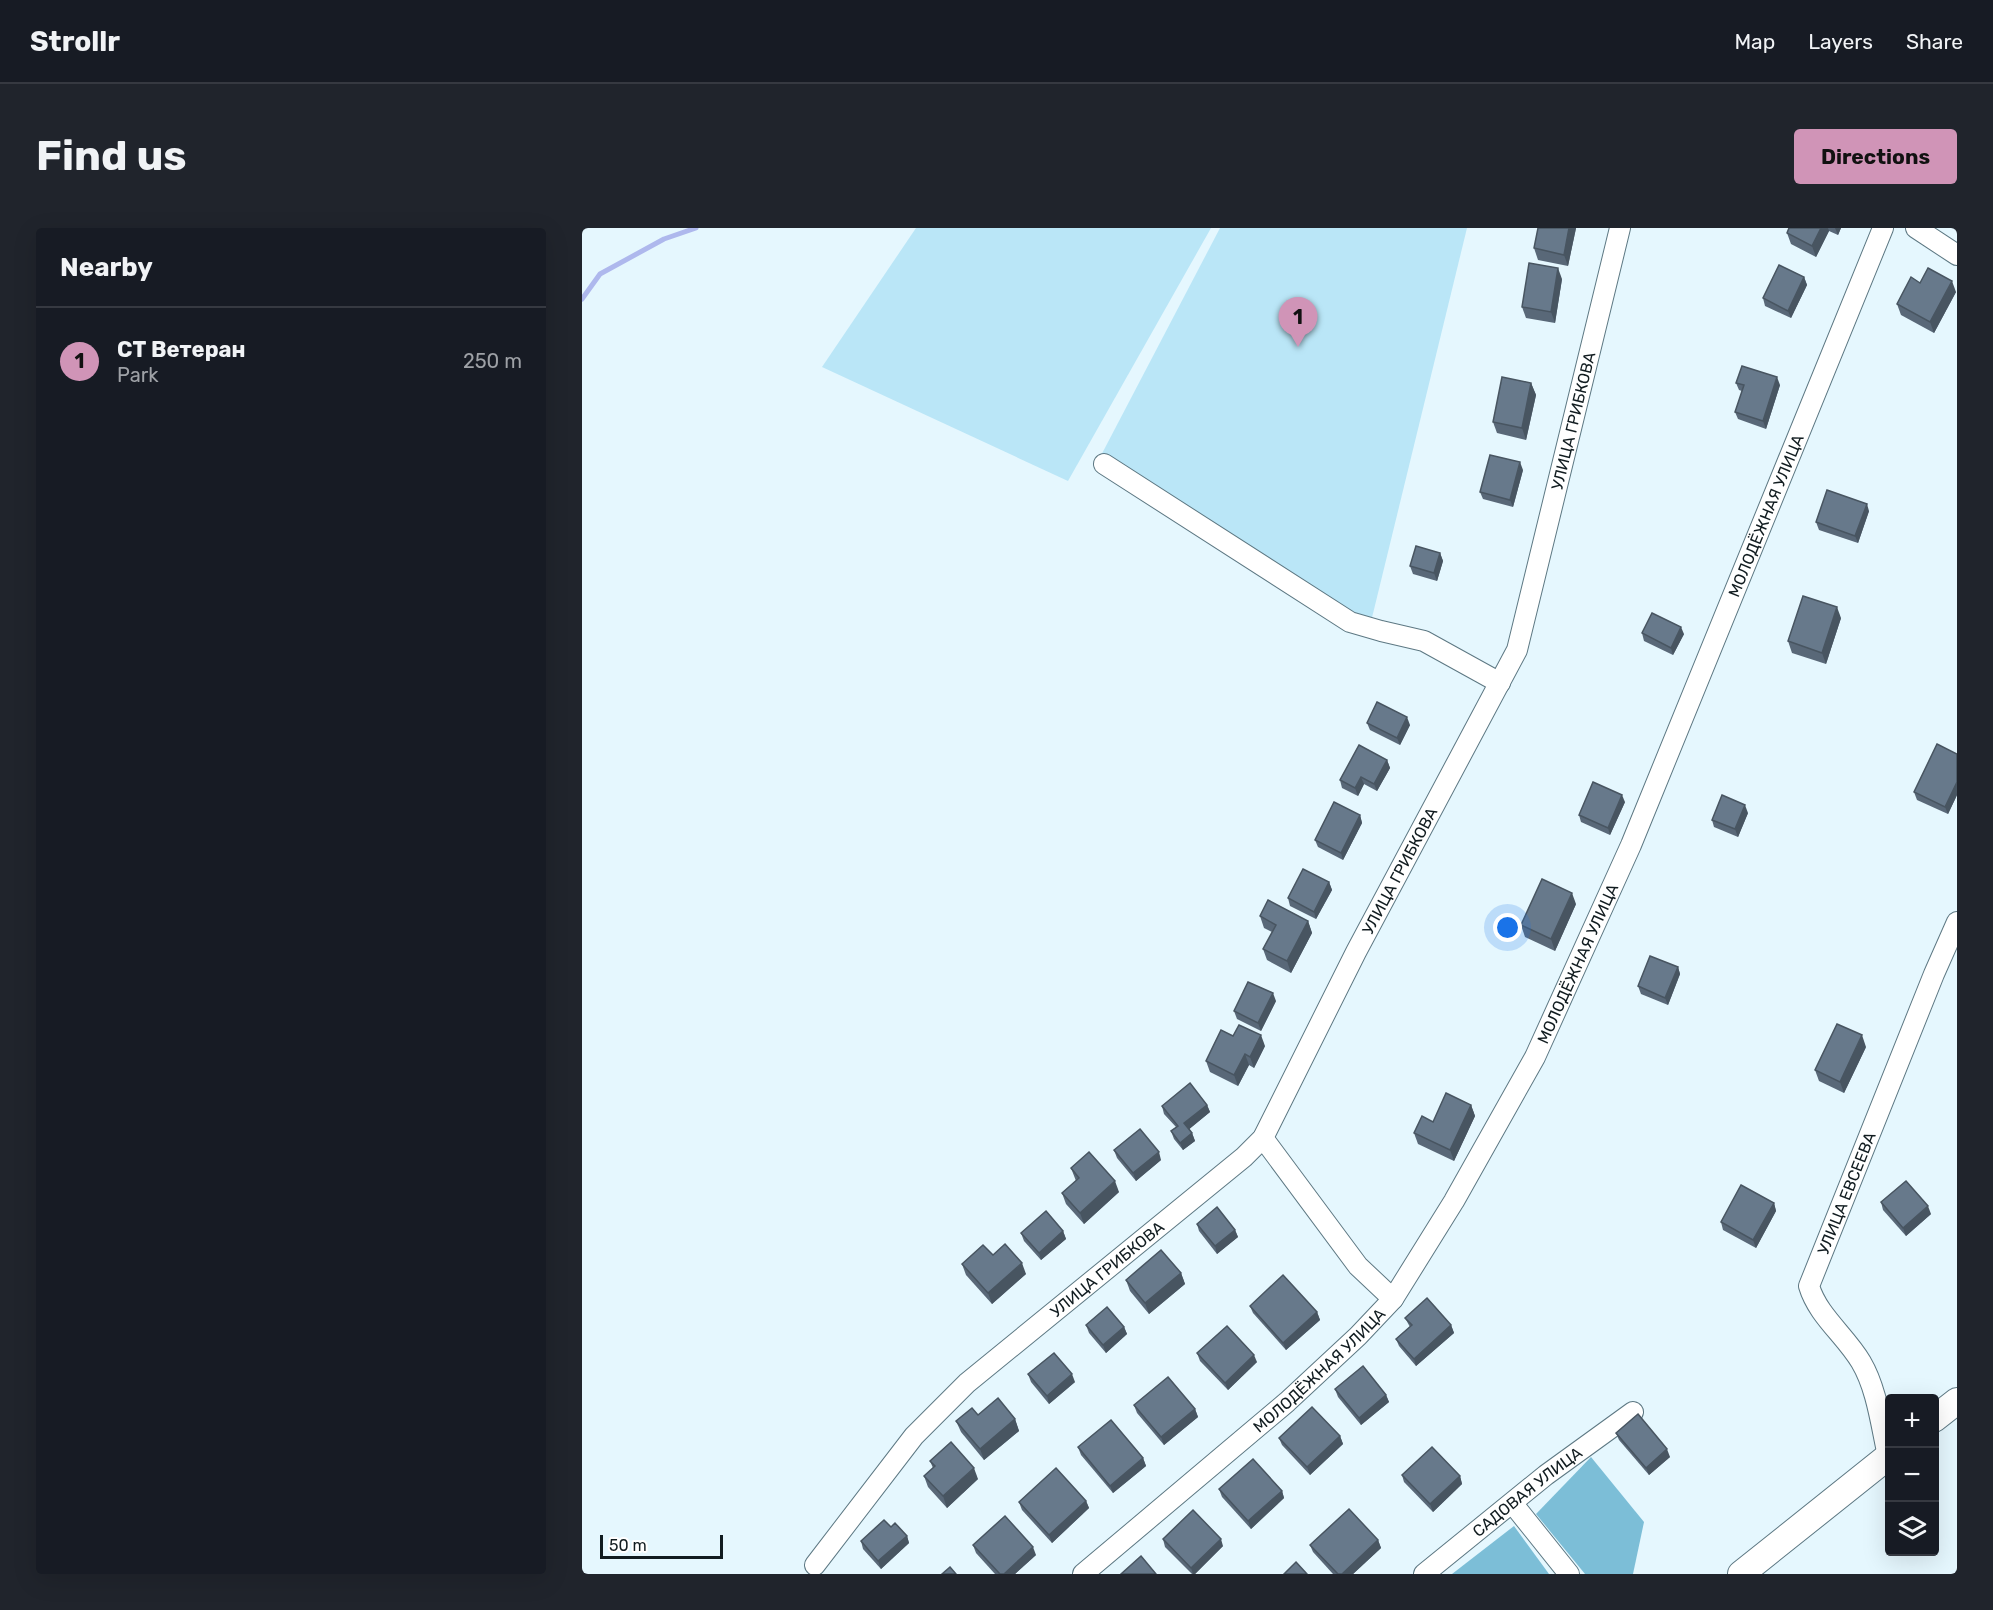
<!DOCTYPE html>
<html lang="en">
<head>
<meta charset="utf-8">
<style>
	body { margin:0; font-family:Rubik,sans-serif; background:#20242c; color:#f1f3f6 }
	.controls { position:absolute; right:18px; bottom:18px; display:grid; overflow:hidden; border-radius:6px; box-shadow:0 6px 24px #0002 }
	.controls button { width:54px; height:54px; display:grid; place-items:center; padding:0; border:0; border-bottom:2px solid #363941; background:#171b24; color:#f1f3f6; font:30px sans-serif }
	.scale { position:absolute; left:18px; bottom:15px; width:123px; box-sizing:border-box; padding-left:6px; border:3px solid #111c20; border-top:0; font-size:16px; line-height:21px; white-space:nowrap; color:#111c20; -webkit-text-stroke:4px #fff; paint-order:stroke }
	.you { position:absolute; left:926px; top:700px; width:21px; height:21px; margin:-15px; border:4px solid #fff; border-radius:50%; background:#1a73e8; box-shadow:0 0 0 9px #1a73e833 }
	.badge { display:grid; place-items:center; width:39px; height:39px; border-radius:50%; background:#d094b7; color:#111; font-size:20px; font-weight:700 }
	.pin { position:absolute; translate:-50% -50px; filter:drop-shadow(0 2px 3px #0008) }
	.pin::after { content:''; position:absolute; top:32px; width:21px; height:18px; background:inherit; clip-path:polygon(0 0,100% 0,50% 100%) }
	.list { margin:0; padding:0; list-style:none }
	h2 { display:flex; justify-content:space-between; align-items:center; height:78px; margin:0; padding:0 24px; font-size:26px }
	h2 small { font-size:20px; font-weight:400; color:#9ea1a6 }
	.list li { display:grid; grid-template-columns:39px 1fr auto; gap:18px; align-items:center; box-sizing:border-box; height:108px; padding:0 24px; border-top:2px solid #363941 }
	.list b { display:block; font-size:22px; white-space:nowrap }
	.list p { margin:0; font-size:20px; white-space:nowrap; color:#9ea1a6 }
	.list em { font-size:20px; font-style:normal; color:#9ea1a6 }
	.icon { flex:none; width:33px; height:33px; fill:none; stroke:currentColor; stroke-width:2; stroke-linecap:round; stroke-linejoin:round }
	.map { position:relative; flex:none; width:1375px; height:1346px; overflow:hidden; border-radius:6px }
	header { display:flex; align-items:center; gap:36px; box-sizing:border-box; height:84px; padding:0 30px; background:#171b24; border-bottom:2px solid #363941 }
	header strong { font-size:28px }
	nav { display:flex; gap:33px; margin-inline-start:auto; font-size:21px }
	.intro { display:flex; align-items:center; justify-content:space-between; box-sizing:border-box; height:144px; padding:0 36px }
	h1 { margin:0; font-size:42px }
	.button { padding:15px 27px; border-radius:6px; background:#d094b7; color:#111; font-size:21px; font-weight:700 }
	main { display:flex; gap:36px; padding:0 36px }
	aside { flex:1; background:#171b24; border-radius:6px; box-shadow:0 6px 24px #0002 }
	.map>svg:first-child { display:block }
	.green { fill:#bae6f7 }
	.forest { fill:#7cbed7 }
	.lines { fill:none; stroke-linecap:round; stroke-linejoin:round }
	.stream { stroke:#aeb8ed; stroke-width:5 }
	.minor-casing { stroke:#5d7883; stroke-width:22 }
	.major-casing { stroke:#5d7883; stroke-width:28 }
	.minor { stroke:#fff; stroke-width:20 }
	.major { stroke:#fff; stroke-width:26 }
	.wall { fill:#596878 }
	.shaded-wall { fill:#485561 }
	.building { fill:#67798b; stroke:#485561; stroke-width:1.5 }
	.labels { text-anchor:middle; stroke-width:5; stroke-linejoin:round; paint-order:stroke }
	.street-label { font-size:16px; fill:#111c20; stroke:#fff }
</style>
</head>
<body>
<header>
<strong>Strollr</strong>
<nav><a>Map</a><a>Layers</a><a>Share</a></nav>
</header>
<div class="intro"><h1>Find us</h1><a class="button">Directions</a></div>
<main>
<aside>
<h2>Nearby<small></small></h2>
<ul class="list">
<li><span class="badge">1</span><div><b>СТ Ветеран</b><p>Park</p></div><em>250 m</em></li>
</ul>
</aside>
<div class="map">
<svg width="1375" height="1346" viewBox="0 0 1375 1346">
	<rect width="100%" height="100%" fill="#e5f7fe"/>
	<g class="green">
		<polygon points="334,0 629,0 486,253 240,139"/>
		<polygon points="638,0 885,0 787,402 514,237"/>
	</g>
	<g class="forest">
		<polygon points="1009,1229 1062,1294 1051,1346 1003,1346 954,1286"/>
		<polygon points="932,1298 967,1346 870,1346"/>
	</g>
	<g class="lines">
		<polyline class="stream" points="0,71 18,46 82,11 114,0"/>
		<g class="minor-casing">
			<g id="minor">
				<polyline points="1334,0 1375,27"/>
				<polyline points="522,236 768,394 799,403 842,413 918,455"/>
				<polyline points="681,910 776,1038 811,1071"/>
				<path id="s1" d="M1306,1228C1299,1197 1295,1161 1279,1134C1263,1107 1236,1088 1227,1058L1352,746L1375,694"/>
				<polyline points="931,1276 987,1346"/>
				<path id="s2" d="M233,1337L332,1208L385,1155L662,929L681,910L774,724L935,422L1038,0"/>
				<path id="s3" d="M501,1346L705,1174L776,1108L811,1071L872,973L953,829L1049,617L1301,0"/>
				<path id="s4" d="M842,1346L964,1247L1051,1184"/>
			</g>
		</g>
		<g class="major-casing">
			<g id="major">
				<polyline points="1352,1191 1375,1173"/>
				<polyline points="1159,1346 1308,1227"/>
			</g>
		</g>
		<use href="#minor" class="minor"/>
		<use href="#major" class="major"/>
	</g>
	<g class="wall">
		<polygon points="956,0 994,0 986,38 956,32 952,20"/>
		<polygon points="1207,0 1259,0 1256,7 1247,3 1234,29 1209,16 1205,5"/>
		<polygon points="1222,49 1225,57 1209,90 1183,78 1181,70"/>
		<polygon points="980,51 973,95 944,90 940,79"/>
		<polygon points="1338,55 1374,64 1352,105 1319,87 1315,76"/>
		<polygon points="949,155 954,167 944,212 915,205 911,194"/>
		<polygon points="1154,155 1198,157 1184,201 1156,191 1153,184 1160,163 1157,162"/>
		<polygon points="941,242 931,279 901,271 898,264"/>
		<polygon points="1287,283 1276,315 1237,302 1234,294"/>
		<polygon points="858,325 861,333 855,353 831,346 828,338"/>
		<polygon points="1259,390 1244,436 1210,425 1206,413"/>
		<polygon points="1060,405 1102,406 1091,427 1062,413"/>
		<polygon points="785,495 828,497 818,517 788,502"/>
		<polygon points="1375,526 1375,567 1366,586 1335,572 1332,564"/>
		<polygon points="805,532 808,540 795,563 782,556 776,568 760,560 758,552"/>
		<polygon points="1043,574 1028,607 999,594 997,587"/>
		<polygon points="1166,585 1156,609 1132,599 1130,592"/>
		<polygon points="778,587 780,595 761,632 736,619 733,612"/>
		<polygon points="747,654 750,662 734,691 708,678 706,670"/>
		<polygon points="994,676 973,723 943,709 939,697"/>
		<polygon points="678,688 726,693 730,705 709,745 685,732 681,721 690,704 682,700"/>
		<polygon points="1096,739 1098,746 1086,777 1059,766 1056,758"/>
		<polygon points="694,773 679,803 655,791 652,783"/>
		<polygon points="683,818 672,840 667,837 656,858 628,844 624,833"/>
		<polygon points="1284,819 1262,865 1237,853 1233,842"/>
		<polygon points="625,877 628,884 607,901 610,905 613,913 601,922 592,911 589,903 594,899 582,886 580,878"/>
		<polygon points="889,877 893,888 872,933 836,916 832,905 851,894"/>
		<polygon points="532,922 579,932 554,953 535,930"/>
		<polygon points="489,940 537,964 502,996 484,976 480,965 494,953"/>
		<polygon points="1299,974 1349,986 1324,1008 1301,982"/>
		<polygon points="1192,975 1194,983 1174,1020 1141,1002 1139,994"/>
		<polygon points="615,996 653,1002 656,1009 635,1026 617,1003"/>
		<polygon points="481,1003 484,1011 459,1032 442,1013 439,1005"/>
		<polygon points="411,1027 444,1046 410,1076 384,1047 380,1036"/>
		<polygon points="599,1045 603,1056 567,1086 548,1063 544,1052"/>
		<polygon points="668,1078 735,1084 738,1092 704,1122 671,1085"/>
		<polygon points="823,1090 869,1097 872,1105 834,1138 817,1118 814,1111 828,1099"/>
		<polygon points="504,1097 542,1099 545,1106 524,1125 507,1105"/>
		<polygon points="615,1125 675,1134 646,1162 618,1133"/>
		<polygon points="446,1146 493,1154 467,1176 449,1154"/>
		<polygon points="753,1161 804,1167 807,1174 779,1197 756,1169"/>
		<polygon points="552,1177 613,1181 616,1189 582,1217 555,1185"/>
		<polygon points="396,1187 433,1191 437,1203 402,1232 379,1204 374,1193"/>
		<polygon points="1034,1205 1088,1229 1067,1247 1037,1212"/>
		<polygon points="758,1208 761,1216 728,1247 700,1217 697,1210"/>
		<polygon points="496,1219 561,1230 564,1238 531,1265 499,1227"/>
		<polygon points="348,1233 396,1251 365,1280 346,1259 342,1248 351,1240"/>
		<polygon points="820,1247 878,1248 880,1256 851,1284 822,1254"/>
		<polygon points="637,1261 700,1263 702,1270 669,1301 640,1269"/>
		<polygon points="504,1273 507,1280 470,1315 440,1282 437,1274"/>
		<polygon points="309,1299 325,1308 327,1315 299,1341 281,1321 279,1313"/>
		<polygon points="581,1311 641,1318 613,1346 610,1346 583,1319"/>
		<polygon points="796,1312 799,1320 771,1346 751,1346 731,1324 728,1317"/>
		<polygon points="391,1317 454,1327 433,1346 413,1346 394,1325"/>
	</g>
	<g class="shaded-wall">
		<polygon points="987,0 994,0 986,38 982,27"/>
		<polygon points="1239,0 1246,0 1247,3 1234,29 1230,18"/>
		<polygon points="1253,0 1259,0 1256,7"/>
		<polygon points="976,40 980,51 973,95 969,84"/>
		<polygon points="1222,49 1225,57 1209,90 1206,83"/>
		<polygon points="1370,53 1374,64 1352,105 1348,94"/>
		<polygon points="1195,149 1198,157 1184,201 1181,193"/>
		<polygon points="949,155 954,167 944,212 940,200"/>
		<polygon points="938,234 941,242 931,279 928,272"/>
		<polygon points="1285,276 1287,283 1276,315 1273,308"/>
		<polygon points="858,325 861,333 855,353 852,345"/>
		<polygon points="1255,379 1259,390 1244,436 1240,425"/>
		<polygon points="1099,399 1102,406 1091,427 1089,420"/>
		<polygon points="825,489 828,497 818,517 815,510"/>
		<polygon points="805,532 808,540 795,563 792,556"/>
		<polygon points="779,549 782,556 776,568 773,560"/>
		<polygon points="1375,554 1375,567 1366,586 1363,579"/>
		<polygon points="1040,567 1043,574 1028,607 1026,600"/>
		<polygon points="1163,577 1166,585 1156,609 1153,601"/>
		<polygon points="778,587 780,595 761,632 759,625"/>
		<polygon points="747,654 750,662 734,691 732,684"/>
		<polygon points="990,665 994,676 973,723 969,711"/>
		<polygon points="726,693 730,705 709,745 705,733"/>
		<polygon points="1096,739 1098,746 1086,777 1083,770"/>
		<polygon points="691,765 694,773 679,803 676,795"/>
		<polygon points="679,807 683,818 672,840 668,829"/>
		<polygon points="1280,807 1284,819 1262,865 1258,854"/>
		<polygon points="663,826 667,837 656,858 652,847"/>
		<polygon points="625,877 628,884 605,903 602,895"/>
		<polygon points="889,877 893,888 872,933 868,922"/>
		<polygon points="610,905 613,913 601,922 598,915"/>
		<polygon points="577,924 579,932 554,953 551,945"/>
		<polygon points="533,953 537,964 502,996 498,985"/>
		<polygon points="1192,975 1194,983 1174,1020 1171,1012"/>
		<polygon points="1346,978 1349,986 1324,1008 1321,1000"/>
		<polygon points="653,1002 656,1009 635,1026 633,1018"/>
		<polygon points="481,1003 484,1011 459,1032 457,1025"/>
		<polygon points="440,1035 444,1046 410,1076 406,1065"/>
		<polygon points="599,1045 603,1056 567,1086 563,1075"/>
		<polygon points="735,1084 738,1092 704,1122 701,1115"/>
		<polygon points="869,1097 872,1105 834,1138 832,1131"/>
		<polygon points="542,1099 545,1106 524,1125 521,1117"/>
		<polygon points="672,1127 675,1134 646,1162 643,1155"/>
		<polygon points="490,1146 493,1154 467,1176 465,1168"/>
		<polygon points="804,1167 807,1174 779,1197 777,1190"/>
		<polygon points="613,1181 616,1189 582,1217 579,1209"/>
		<polygon points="433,1191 437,1203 402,1232 398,1221"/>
		<polygon points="758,1208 761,1216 728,1247 725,1239"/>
		<polygon points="1085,1221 1088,1229 1067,1247 1064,1240"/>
		<polygon points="561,1230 564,1238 531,1265 528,1258"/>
		<polygon points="392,1240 396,1251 365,1280 361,1268"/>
		<polygon points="878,1248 880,1256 851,1284 848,1276"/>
		<polygon points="700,1263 702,1270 669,1301 666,1293"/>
		<polygon points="504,1273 507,1280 470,1315 467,1307"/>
		<polygon points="325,1308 327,1315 299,1341 296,1333"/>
		<polygon points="639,1311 641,1318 613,1346 611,1346 609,1340"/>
		<polygon points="796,1312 799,1320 771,1346 760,1346"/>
		<polygon points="451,1319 454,1327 433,1346 422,1346"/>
	</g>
	<g class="building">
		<polygon points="956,0 987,0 982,27 952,20"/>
		<polygon points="1207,0 1239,0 1230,18 1205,5"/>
		<polygon points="947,35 976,40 969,84 940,79"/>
		<polygon points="1197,37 1222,49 1206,83 1181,70"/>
		<polygon points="1346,40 1370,53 1348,94 1315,76 1329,49 1338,55"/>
		<polygon points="1160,138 1195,149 1181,193 1153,184 1162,157 1154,155"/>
		<polygon points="920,149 949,155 940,200 911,194"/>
		<polygon points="908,227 938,234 928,272 898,264"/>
		<polygon points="1245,262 1285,276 1273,308 1234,294"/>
		<polygon points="834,318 858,325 852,345 828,338"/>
		<polygon points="1221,368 1255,379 1240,425 1206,413"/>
		<polygon points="1070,385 1099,399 1089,420 1060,405"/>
		<polygon points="795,474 825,489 815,510 785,495"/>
		<polygon points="1355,516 1375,526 1375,554 1363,579 1332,564"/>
		<polygon points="777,517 805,532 792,556 779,549 773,560 758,552"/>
		<polygon points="1011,554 1040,567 1026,600 997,587"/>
		<polygon points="1140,567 1163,577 1153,601 1130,592"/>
		<polygon points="752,574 778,587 759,625 733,612"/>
		<polygon points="721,641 747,654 732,684 706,670"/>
		<polygon points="960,651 990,665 969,711 939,697"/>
		<polygon points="686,672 726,693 705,733 681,721 694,697 678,688"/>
		<polygon points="1068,728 1096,739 1083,770 1056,758"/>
		<polygon points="666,754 691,765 676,795 652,783"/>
		<polygon points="1255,796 1280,807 1258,854 1233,842"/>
		<polygon points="657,797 679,807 668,829 663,826 652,847 624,833 639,802 651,808"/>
		<polygon points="608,855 625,877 602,895 610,905 598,915 589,903 596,898 580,878"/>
		<polygon points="864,865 889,877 868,922 832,905 840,888 851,894"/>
		<polygon points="558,901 577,924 551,945 532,922"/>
		<polygon points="507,924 533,953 498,985 480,965 497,950 489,940"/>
		<polygon points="1324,953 1346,978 1321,1000 1299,974"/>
		<polygon points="1159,957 1192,975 1171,1012 1139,994"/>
		<polygon points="635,979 653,1002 633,1018 615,996"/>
		<polygon points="464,983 481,1003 457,1025 439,1005"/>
		<polygon points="423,1016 440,1035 406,1065 380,1036 401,1017 411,1027"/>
		<polygon points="579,1022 599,1045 563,1075 544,1052"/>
		<polygon points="701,1047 735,1084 701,1115 668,1078"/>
		<polygon points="845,1070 869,1097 832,1131 814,1111 830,1097 823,1090"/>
		<polygon points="525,1079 542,1099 521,1117 504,1097"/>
		<polygon points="645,1098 672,1127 643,1155 615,1125"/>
		<polygon points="472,1125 490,1146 465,1168 446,1146"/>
		<polygon points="781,1138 804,1167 777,1190 753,1161"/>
		<polygon points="586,1149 613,1181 579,1209 552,1177"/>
		<polygon points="416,1170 433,1191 398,1221 374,1193 390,1180 396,1187"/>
		<polygon points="730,1179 758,1208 725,1239 697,1210"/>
		<polygon points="1056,1186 1085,1221 1064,1240 1034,1205"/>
		<polygon points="529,1192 561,1230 528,1258 496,1219"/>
		<polygon points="369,1214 392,1240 361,1268 342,1248 353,1238 348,1233"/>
		<polygon points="850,1219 878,1248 848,1276 820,1247"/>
		<polygon points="671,1231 700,1263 666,1293 637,1261"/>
		<polygon points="474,1240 504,1273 467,1307 437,1274"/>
		<polygon points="767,1281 796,1312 760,1346 756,1346 728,1317"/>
		<polygon points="611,1282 639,1311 609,1340 581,1311"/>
		<polygon points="423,1288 451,1319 422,1346 418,1346 391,1317"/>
		<polygon points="302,1292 309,1299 313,1295 325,1308 296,1333 279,1313"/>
		<polygon points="559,1328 574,1346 539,1346"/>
		<polygon points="714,1334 725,1346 702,1346"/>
		<polygon points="368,1339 374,1346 360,1346"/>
	</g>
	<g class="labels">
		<g class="street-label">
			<text dy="6" stroke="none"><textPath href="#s2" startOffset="1408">УЛИЦА ГРИБКОВА</textPath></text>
			<text dy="6" stroke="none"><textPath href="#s3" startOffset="1284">МОЛОДЁЖНАЯ УЛИЦА</textPath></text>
			<text dy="6" stroke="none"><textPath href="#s2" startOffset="922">УЛИЦА ГРИБКОВА</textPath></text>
			<text dy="6" stroke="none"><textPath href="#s3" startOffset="798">МОЛОДЁЖНАЯ УЛИЦА</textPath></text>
			<text dy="6" stroke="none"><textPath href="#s1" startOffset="291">УЛИЦА ЕВСЕЕВА</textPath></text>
			<text dy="6" stroke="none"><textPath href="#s2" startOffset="418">УЛИЦА ГРИБКОВА</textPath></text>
			<text dy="6" stroke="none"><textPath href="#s3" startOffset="312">МОЛОДЁЖНАЯ УЛИЦА</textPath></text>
			<text dy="6" stroke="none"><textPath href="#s4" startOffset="132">САДОВАЯ УЛИЦА</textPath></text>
		</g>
	</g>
</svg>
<div class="controls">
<button>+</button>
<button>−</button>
<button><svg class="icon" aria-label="layers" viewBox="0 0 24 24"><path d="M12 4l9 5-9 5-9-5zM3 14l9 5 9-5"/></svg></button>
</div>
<div class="scale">50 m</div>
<div class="you"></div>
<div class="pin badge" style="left:716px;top:119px">1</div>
</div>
</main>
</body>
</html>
